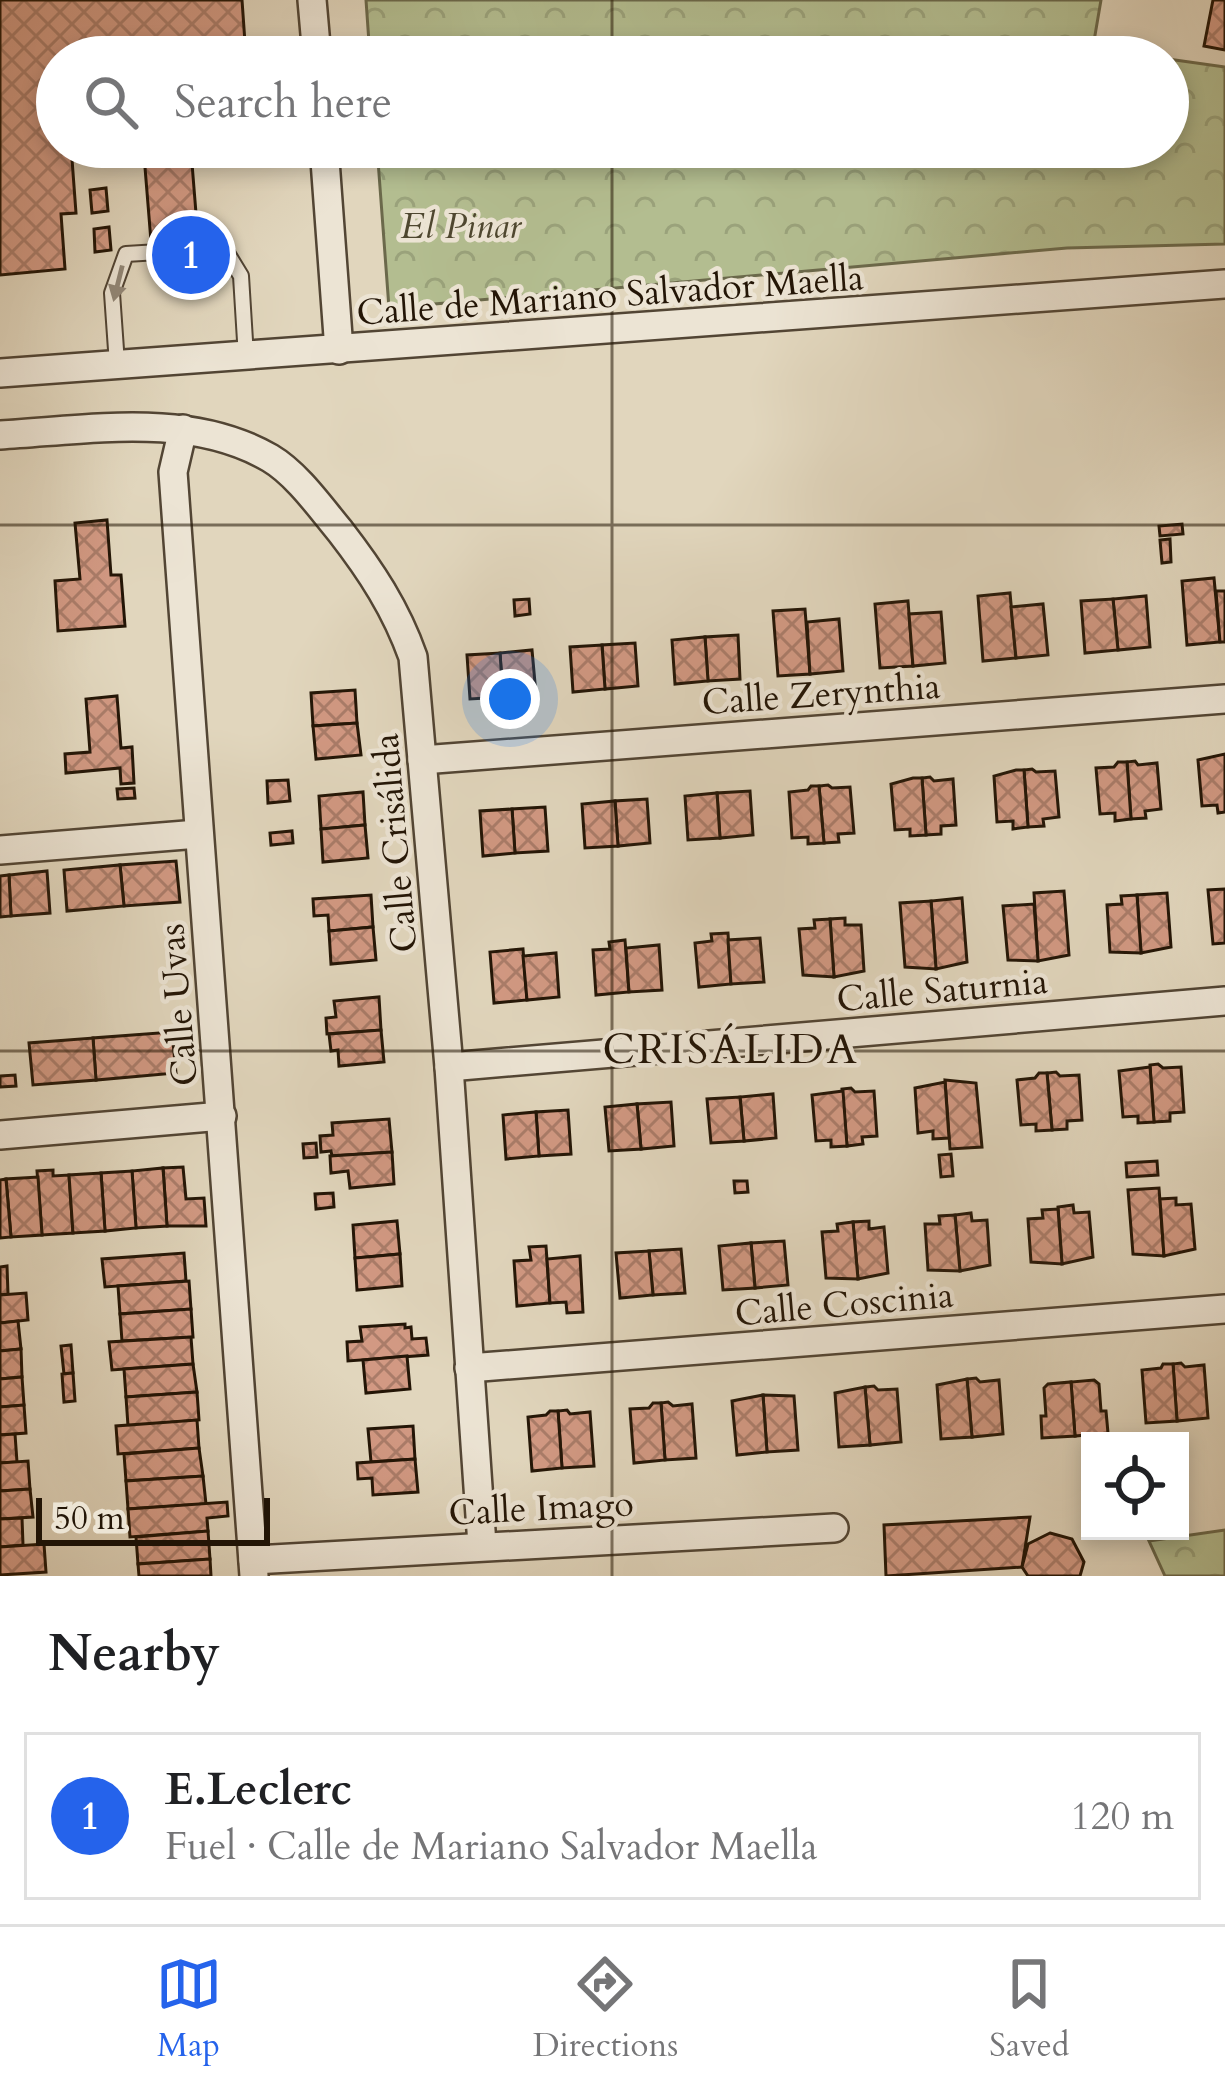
<!DOCTYPE html>
<html lang="en">
<head>
<meta charset="utf-8">
<style>
	body { margin:0; font-family:Cardo,serif; background:#f2f2f2; color:#202124 }
	.controls { position:absolute; right:36px; bottom:36px; display:grid; overflow:hidden; border-radius:0px; box-shadow:0 6px 18px #0003 }
	.controls button { width:108px; height:108px; display:grid; place-items:center; padding:0; border:0; border-bottom:3px solid #e0e0e0; background:#fff; color:#202124; font:60px sans-serif }
	.scale { position:absolute; left:36px; bottom:30px; width:234px; box-sizing:border-box; padding-left:12px; border:6px solid #231506; border-top:0; font-size:33px; line-height:42px; white-space:nowrap; color:#231506; -webkit-text-stroke:9px #ece4d4; paint-order:stroke }
	.you { position:absolute; left:510px; top:699px; width:42px; height:42px; margin:-30px; border:9px solid #fff; border-radius:50%; background:#1a73e8; box-shadow:0 0 0 18px #1a73e833 }
	.badge { display:grid; place-items:center; width:78px; height:78px; border-radius:50%; background:#2563eb; color:#fff; font-size:39px; font-weight:700 }
	.pin { position:absolute; translate:-50% -50%; border:6px solid #fff; box-shadow:0 3px 12px #0006 }
	.list { margin:0; padding:0; list-style:none }
	h2 { display:flex; justify-content:space-between; align-items:center; height:156px; margin:0; padding:0 48px; font-size:51px }
	h2 small { font-size:39px; font-weight:400; color:#757577 }
	.list li { display:grid; grid-template-columns:78px 1fr auto; gap:36px; align-items:center; box-sizing:border-box; height:168px; margin:0 24px 24px; padding:0 24px; border:3px solid #e0e0e0; border-radius:0px }
	.list b { display:block; font-size:45px; white-space:nowrap }
	.list p { margin:0; font-size:39px; white-space:nowrap; color:#757577 }
	.list em { font-size:39px; font-style:normal; color:#757577 }
	.icon { flex:none; width:66px; height:66px; fill:none; stroke:currentColor; stroke-width:2; stroke-linecap:round; stroke-linejoin:round }
	.map { position:relative; flex:none; width:1225px; height:1576px; overflow:hidden }
	.search { position:absolute; background:#fff; box-shadow:0 6px 18px #0003; left:36px; right:36px; top:36px; height:132px; display:flex; align-items:center; gap:30px; box-sizing:border-box; padding:0 42px; border-radius:66px; color:#757577; font-size:45px }
	.sheet { height:348px; background:#fff }
	nav { display:flex; justify-content:space-around; align-items:center; box-sizing:border-box; height:168px; border-top:3px solid #e0e0e0; background:#fff; font-size:33px; color:#757577 }
	nav a { display:grid; justify-items:center; gap:6px }
	nav .on { color:#2563eb }
	.map>svg:first-child { display:block }
	.park { fill:url(#park-crowns); stroke:#6b694b; stroke-width:3 }
	.building { fill:url(#building-cross-hatch); stroke:#231506; stroke-width:3 }
	.lines { fill:none; stroke-linecap:round; stroke-linejoin:round }
	.service-casing { stroke:#524534; stroke-width:18 }
	.minor-casing { stroke:#524534; stroke-width:32 }
	.service { stroke:#ece4d4; stroke-width:14 }
	.minor { stroke:#ece4d4; stroke-width:27 }
	.oneway { fill:#928777 }
	.grid { fill:none; stroke:#231506; stroke-width:3; stroke-opacity:0.55 }
	.labels { text-anchor:middle; stroke-width:9; stroke-linejoin:round; paint-order:stroke }
	.park-label { font-size:36px; font-style:italic; fill:#4e472f; stroke:#ece4d4 }
	.street-label { font-size:36px; fill:#231506; stroke:#ece4d4 }
	.quarter-label { font-size:42px; letter-spacing:3px; fill:#231506; stroke:#ece4d4 }
</style>
</head>
<body>
<div class="map">
<svg width="1225" height="1576" viewBox="0 0 1225 1576">
	<defs>
		<pattern id="park-crowns" width="20" height="18" patternUnits="userSpaceOnUse" patternTransform="scale(3)"><rect width="20" height="18" fill="#b3bd90"/><path d="M2 6a3 3 0 1 1 6 0M12 15a3 3 0 1 1 6 0" fill="none" stroke="#9aa27b"/></pattern>
		<pattern id="building-cross-hatch" width="8" height="8" patternUnits="userSpaceOnUse" patternTransform="scale(3)"><rect width="8" height="8" fill="#d29983"/><path d="M0 0l8 8M0 8l8-8" fill="none" stroke="#aa7c69"/></pattern>
	</defs>
	<rect width="100%" height="100%" fill="#e1d6bd"/>
	<filter id="stains"><feTurbulence type="fractalNoise" baseFrequency=".00167" numOctaves="4"/><feColorMatrix values="0 0 0 0 .2 0 0 0 0 .09 0 0 0 0 .02 0 0 0 .5 -.17"/></filter>
	<radialGradient id="worn" r=".72"><stop offset=".6" stop-color="#630" stop-opacity="0"/><stop offset="1" stop-color="#630" stop-opacity=".3"/></radialGradient>
	<g class="park">
		<polygon points="366,0 1101,0 1093,47 1158,57 370,57"/>
		<polygon points="1168,59 1225,67 1225,244 1067,248 389,308 377,147 1168,147"/>
		<polygon points="1225,1530 1225,1576 1165,1576 1149,1541"/>
	</g>
	<g class="building">
		<polygon points="0,0 242,0 246,57 57,57 57,147 220,147 72,159 76,213 61,214 65,269 0,275"/>
		<polygon points="1213,0 1225,0 1225,50 1204,46"/>
		<polygon points="191,151 200,263 153,266 144,155"/>
		<polygon points="106,188 108,211 92,213 90,190"/>
		<polygon points="109,227 111,250 95,252 94,229"/>
		<polygon points="107,520 111,575 121,575 125,626 58,631 55,581 80,579 75,523"/>
		<polygon points="1182,524 1183,534 1160,536 1159,526"/>
		<polygon points="1170,539 1171,562 1162,563 1160,540"/>
		<polygon points="1214,578 1220,642 1187,645 1182,581"/>
		<polygon points="1216,591 1225,591 1225,642 1220,642"/>
		<polygon points="1010,593 1016,658 983,661 978,596"/>
		<polygon points="1146,596 1150,647 1118,650 1113,599"/>
		<polygon points="529,599 530,614 515,616 514,600"/>
		<polygon points="1113,599 1118,650 1085,653 1081,601"/>
		<polygon points="908,601 913,666 880,668 875,604"/>
		<polygon points="1043,604 1048,655 1016,658 1011,607"/>
		<polygon points="805,609 810,674 778,676 773,611"/>
		<polygon points="941,612 945,663 913,666 909,614"/>
		<polygon points="839,619 843,671 810,674 807,622"/>
		<polygon points="738,635 740,679 708,681 705,637"/>
		<polygon points="705,637 708,681 675,684 672,640"/>
		<polygon points="635,643 638,686 605,689 602,645"/>
		<polygon points="602,645 605,689 573,692 570,647"/>
		<polygon points="532,650 536,694 503,697 500,653"/>
		<polygon points="500,653 503,697 470,699 467,655"/>
		<polygon points="355,690 357,723 313,726 311,693"/>
		<polygon points="117,696 121,748 132,747 134,783 121,784 120,768 66,773 65,754 90,752 86,699"/>
		<polygon points="357,723 361,755 316,759 313,726"/>
		<polygon points="1225,754 1225,812 1218,813 1217,805 1202,806 1198,760"/>
		<polygon points="1135,761 1138,765 1157,763 1161,809 1145,811 1146,818 1131,819 1127,762"/>
		<polygon points="1118,762 1127,762 1131,819 1115,821 1115,813 1100,814 1096,768 1114,767"/>
		<polygon points="1032,769 1036,772 1055,771 1059,817 1043,819 1044,826 1028,827 1024,770"/>
		<polygon points="1016,770 1024,770 1028,827 1013,829 1013,821 997,822 994,776"/>
		<polygon points="930,777 934,781 953,779 956,825 941,826 941,834 926,835 922,778"/>
		<polygon points="913,778 922,778 926,835 910,836 910,829 895,830 891,784"/>
		<polygon points="288,780 290,801 268,803 267,781"/>
		<polygon points="828,785 832,788 850,787 854,833 838,834 839,842 824,843 819,786"/>
		<polygon points="811,786 819,786 824,843 808,844 808,837 792,838 789,792 808,790"/>
		<polygon points="134,788 135,798 118,799 117,789"/>
		<polygon points="750,791 753,835 720,838 717,793"/>
		<polygon points="363,792 365,825 321,829 319,796"/>
		<polygon points="717,793 720,838 688,840 685,796"/>
		<polygon points="647,799 650,843 618,846 615,801"/>
		<polygon points="615,801 618,846 585,848 582,804"/>
		<polygon points="545,807 548,851 515,853 512,809"/>
		<polygon points="512,809 515,853 483,856 480,811"/>
		<polygon points="365,825 368,858 323,862 321,829"/>
		<polygon points="292,831 293,843 271,845 270,833"/>
		<polygon points="176,861 180,902 124,906 120,865"/>
		<polygon points="120,865 124,906 67,911 64,870"/>
		<polygon points="47,871 50,913 11,916 9,875"/>
		<polygon points="9,875 11,916 0,917 0,876"/>
		<polygon points="1225,889 1225,943 1213,944 1208,890"/>
		<polygon points="1064,891 1069,955 1038,961 1034,893"/>
		<polygon points="1167,893 1171,947 1141,953 1137,895"/>
		<polygon points="371,895 373,927 329,931 328,915 314,916 313,899"/>
		<polygon points="1137,895 1141,953 1110,952 1107,905 1122,904 1121,896"/>
		<polygon points="962,898 967,962 936,969 931,901"/>
		<polygon points="931,901 936,969 905,967 900,903"/>
		<polygon points="1034,904 1038,961 1008,960 1003,906"/>
		<polygon points="845,918 845,925 861,925 864,971 834,977 830,919"/>
		<polygon points="830,919 834,977 803,975 799,929 815,928 814,920"/>
		<polygon points="373,927 376,960 331,964 329,931"/>
		<polygon points="728,933 731,984 699,987 695,943 712,941 711,934"/>
		<polygon points="760,938 764,982 731,984 728,940"/>
		<polygon points="625,940 629,992 596,995 593,950 610,949 609,942"/>
		<polygon points="659,945 662,990 629,992 626,948"/>
		<polygon points="523,949 527,1000 494,1003 490,952"/>
		<polygon points="556,953 559,997 527,1000 523,956"/>
		<polygon points="379,997 381,1030 327,1034 326,1018 336,1017 334,1001"/>
		<polygon points="381,1030 384,1062 339,1066 338,1050 331,1051 329,1034"/>
		<polygon points="172,1032 176,1073 96,1080 93,1038"/>
		<polygon points="93,1038 96,1080 33,1085 29,1043"/>
		<polygon points="1158,1064 1163,1068 1181,1067 1184,1112 1170,1113 1170,1121 1154,1122 1150,1065"/>
		<polygon points="1150,1067 1154,1122 1138,1123 1138,1116 1123,1117 1119,1071"/>
		<polygon points="1056,1072 1060,1076 1079,1075 1082,1120 1067,1121 1067,1129 1052,1130 1047,1073"/>
		<polygon points="1039,1073 1047,1073 1052,1130 1036,1131 1036,1124 1021,1125 1017,1080 1035,1078"/>
		<polygon points="15,1075 16,1086 0,1087 0,1076"/>
		<polygon points="945,1080 976,1083 982,1147 950,1149"/>
		<polygon points="945,1082 949,1138 933,1139 933,1131 918,1133 915,1088"/>
		<polygon points="851,1088 855,1092 874,1091 877,1136 862,1137 863,1144 847,1146 842,1089"/>
		<polygon points="843,1091 847,1146 831,1147 831,1140 816,1141 812,1095"/>
		<polygon points="773,1094 776,1138 744,1141 740,1097"/>
		<polygon points="740,1097 744,1141 711,1143 707,1099"/>
		<polygon points="671,1102 674,1146 641,1149 637,1104"/>
		<polygon points="637,1104 641,1149 609,1151 605,1107"/>
		<polygon points="568,1110 571,1154 539,1156 536,1112"/>
		<polygon points="536,1112 539,1156 506,1159 503,1115"/>
		<polygon points="389,1119 392,1152 332,1156 331,1151 321,1152 320,1136 333,1135 332,1123"/>
		<polygon points="316,1143 317,1157 304,1158 303,1144"/>
		<polygon points="392,1152 394,1184 350,1188 348,1171 331,1173 330,1156"/>
		<polygon points="951,1154 953,1176 941,1177 939,1155"/>
		<polygon points="1157,1161 1158,1175 1127,1177 1126,1163"/>
		<polygon points="183,1167 186,1199 204,1198 206,1226 167,1226 163,1168"/>
		<polygon points="163,1168 167,1226 136,1228 132,1171"/>
		<polygon points="53,1170 53,1176 69,1175 73,1233 42,1235 37,1171"/>
		<polygon points="132,1171 136,1228 105,1231 101,1173"/>
		<polygon points="101,1173 105,1231 73,1233 69,1175"/>
		<polygon points="38,1177 42,1235 11,1237 6,1179"/>
		<polygon points="6,1179 11,1237 0,1238 0,1180"/>
		<polygon points="734,1181 747,1181 748,1192 735,1193"/>
		<polygon points="1159,1188 1164,1256 1133,1254 1128,1190"/>
		<polygon points="333,1193 334,1207 316,1209 315,1194"/>
		<polygon points="1176,1198 1176,1205 1191,1204 1195,1249 1164,1256 1160,1199"/>
		<polygon points="1073,1205 1074,1213 1089,1212 1093,1257 1062,1264 1058,1207"/>
		<polygon points="1058,1209 1062,1264 1031,1262 1028,1219 1043,1218 1042,1210"/>
		<polygon points="971,1213 972,1221 987,1220 990,1265 960,1271 955,1215"/>
		<polygon points="955,1215 960,1271 928,1270 925,1224 940,1224 939,1216"/>
		<polygon points="397,1221 400,1254 355,1258 353,1225"/>
		<polygon points="869,1221 869,1229 884,1227 888,1273 858,1279 853,1222"/>
		<polygon points="853,1222 858,1279 826,1278 822,1232 838,1231 837,1224"/>
		<polygon points="784,1241 788,1285 755,1288 751,1243"/>
		<polygon points="751,1243 755,1288 723,1290 719,1246"/>
		<polygon points="546,1246 550,1303 517,1306 514,1261 531,1260 529,1247"/>
		<polygon points="681,1249 685,1293 653,1295 649,1251"/>
		<polygon points="649,1251 653,1295 620,1298 616,1253"/>
		<polygon points="184,1253 186,1281 105,1287 102,1259"/>
		<polygon points="400,1254 402,1286 357,1290 355,1258"/>
		<polygon points="580,1256 583,1312 567,1313 566,1302 550,1303 547,1259"/>
		<polygon points="7,1266 8,1294 0,1295 0,1267"/>
		<polygon points="189,1281 191,1309 120,1314 118,1286"/>
		<polygon points="26,1293 28,1320 0,1323 0,1295"/>
		<polygon points="191,1309 193,1337 122,1341 120,1314"/>
		<polygon points="18,1321 21,1349 0,1351 0,1323"/>
		<polygon points="405,1324 405,1328 411,1327 412,1339 426,1338 428,1355 348,1361 347,1342 362,1341 360,1327"/>
		<polygon points="191,1337 193,1364 112,1370 109,1342"/>
		<polygon points="71,1345 73,1373 64,1374 61,1346"/>
		<polygon points="21,1349 22,1377 0,1379 0,1351"/>
		<polygon points="407,1356 410,1389 366,1393 363,1360"/>
		<polygon points="1181,1363 1185,1367 1204,1365 1208,1418 1177,1421 1173,1364"/>
		<polygon points="193,1364 197,1392 126,1397 124,1369"/>
		<polygon points="1163,1364 1173,1364 1177,1421 1146,1423 1142,1370 1161,1368"/>
		<polygon points="73,1373 75,1401 64,1402 62,1374"/>
		<polygon points="22,1377 24,1405 0,1407 0,1379"/>
		<polygon points="976,1378 980,1382 999,1380 1003,1434 972,1437 967,1379"/>
		<polygon points="967,1379 972,1437 941,1439 937,1385"/>
		<polygon points="1094,1380 1099,1384 1101,1411 1106,1411 1108,1433 1075,1436 1071,1382"/>
		<polygon points="1071,1382 1075,1436 1042,1438 1041,1416 1046,1416 1044,1388 1048,1384"/>
		<polygon points="874,1386 878,1390 897,1389 901,1442 870,1445 865,1387"/>
		<polygon points="865,1387 870,1445 839,1447 835,1393"/>
		<polygon points="197,1392 199,1420 128,1426 126,1397"/>
		<polygon points="763,1395 794,1396 798,1450 767,1452"/>
		<polygon points="763,1395 767,1452 737,1455 732,1401"/>
		<polygon points="668,1402 673,1406 692,1404 696,1458 665,1460 661,1403"/>
		<polygon points="653,1403 661,1403 665,1460 634,1463 630,1409 649,1408"/>
		<polygon points="24,1405 26,1433 0,1435 0,1407"/>
		<polygon points="567,1410 570,1414 590,1412 594,1466 562,1468 558,1411"/>
		<polygon points="550,1411 558,1411 562,1468 532,1471 528,1417 546,1415"/>
		<polygon points="197,1420 199,1448 118,1454 116,1426"/>
		<polygon points="413,1426 415,1459 371,1462 368,1429"/>
		<polygon points="15,1434 17,1462 0,1463 0,1435"/>
		<polygon points="199,1448 203,1476 126,1481 124,1454"/>
		<polygon points="415,1459 418,1492 373,1495 372,1478 358,1479 357,1463"/>
		<polygon points="28,1461 30,1489 0,1491 0,1463"/>
		<polygon points="203,1476 206,1504 128,1509 126,1481"/>
		<polygon points="30,1489 33,1517 0,1519 0,1491"/>
		<polygon points="227,1502 228,1516 207,1518 208,1531 130,1537 128,1509"/>
		<polygon points="1030,1517 1022,1567 886,1576 884,1525"/>
		<polygon points="22,1518 23,1545 0,1547 0,1519"/>
		<polygon points="208,1531 210,1559 138,1564 136,1537"/>
		<polygon points="1050,1533 1072,1539 1084,1562 1080,1576 1028,1576 1022,1567 1028,1544"/>
		<polygon points="44,1544 46,1572 0,1575 0,1547"/>
		<polygon points="210,1559 211,1576 139,1576 138,1564"/>
	</g>
	<g class="lines">
		<g class="service-casing">
			<polyline id="service" points="117,364 112,293 126,254 224,248 241,276 246,357"/>
		</g>
		<g class="minor-casing">
			<g id="minor">
				<polyline points="312,0 317,57"/>
				<polyline points="324,147 339,350"/>
				<polyline points="0,373 1225,284"/>
				<polyline points="183,429 173,472 254,1576"/>
				<path d="M0,435C89,430 189,411 270,458C297,474 320,507 340,531C371,571 396,609 413,657L449,1067L482,1545"/>
				<polyline points="422,760 1225,699"/>
				<polyline points="0,850 198,834"/>
				<polyline points="449,1067 1225,1001"/>
				<polyline points="0,1135 222,1116"/>
				<polyline points="469,1368 1225,1309"/>
				<polyline points="253,1560 834,1528"/>
			</g>
		</g>
		<use href="#service" class="service"/>
		<use href="#minor" class="minor"/>
	</g>
	<defs><path id="oneway-solid" d="M-6-.8H1V-3.2L6.5 0L1 3.2V.8H-6Z" transform="scale(3)"/></defs>
	<use class="oneway" href="#oneway-solid" transform="translate(118 283) rotate(104)"/>
	<path class="grid" d="M612,0V57M612,147V1576M0,525H1225M0,1051H1225"/>
	<g class="labels">
		<g class="park-label">
			<text x="461" y="238">El Pinar</text>
		</g>
		<g class="street-label">
			<text transform="translate(610 294) rotate(-4)" y="13">Calle de Mariano Salvador Maella</text>
			<text transform="translate(821 693) rotate(-4)" y="13">Calle Zerynthia</text>
			<text transform="translate(394 843) rotate(-95)" y="13">Calle Crisálida</text>
			<text transform="translate(942 989) rotate(-5)" y="13">Calle Saturnia</text>
			<text transform="translate(177 1005) rotate(-95)" y="13">Calle Uvas</text>
			<text transform="translate(844 1303) rotate(-5)" y="13">Calle Coscinia</text>
			<text transform="translate(541 1507) rotate(-3)" y="13">Calle Imago</text>
		</g>
		<g class="quarter-label">
			<text x="731" y="1063">CRISÁLIDA</text>
		</g>
	</g>
	<rect width="100%" height="100%" filter="url(#stains)"/>
	<rect width="100%" height="100%" fill="url(#worn)"/>
</svg>
<div class="controls">
<button><svg class="icon" aria-label="locate" viewBox="0 0 24 24"><circle cx="12" cy="12" r="6"/><path d="M12 2v4M12 18v4M2 12h4M18 12h4"/></svg></button>
</div>
<div class="scale">50 m</div>
<div class="you"></div>
<div class="pin badge" style="left:191px;top:255px">1</div>
<div class="search"><svg class="icon" aria-label="search" viewBox="0 0 24 24"><circle cx="10" cy="10" r="6"/><path d="M15 15l6 6"/></svg>Search here</div>
</div>
<section class="sheet">
<h2>Nearby<small></small></h2>
<ul class="list">
<li><span class="badge">1</span><div><b>E.Leclerc</b><p>Fuel · Calle de Mariano Salvador Maella</p></div><em>120 m</em></li>
</ul>
</section>
<nav>
<a class="on"><svg class="icon" aria-label="map" viewBox="0 0 24 24"><path d="M3 6l6-2 6 2 6-2v14l-6 2-6-2-6 2zM9 4v14M15 6v14"/></svg>Map</a>
<a><svg class="icon" aria-label="directions" viewBox="0 0 24 24"><path d="M12 3l9 9-9 9-9-9zM9 14v-3h6M13 9l2 2-2 2"/></svg>Directions</a>
<a><svg class="icon" aria-label="saved" viewBox="0 0 24 24"><path d="M7 4h10v16l-5-4-5 4z"/></svg>Saved</a>
</nav>
</body>
</html>
